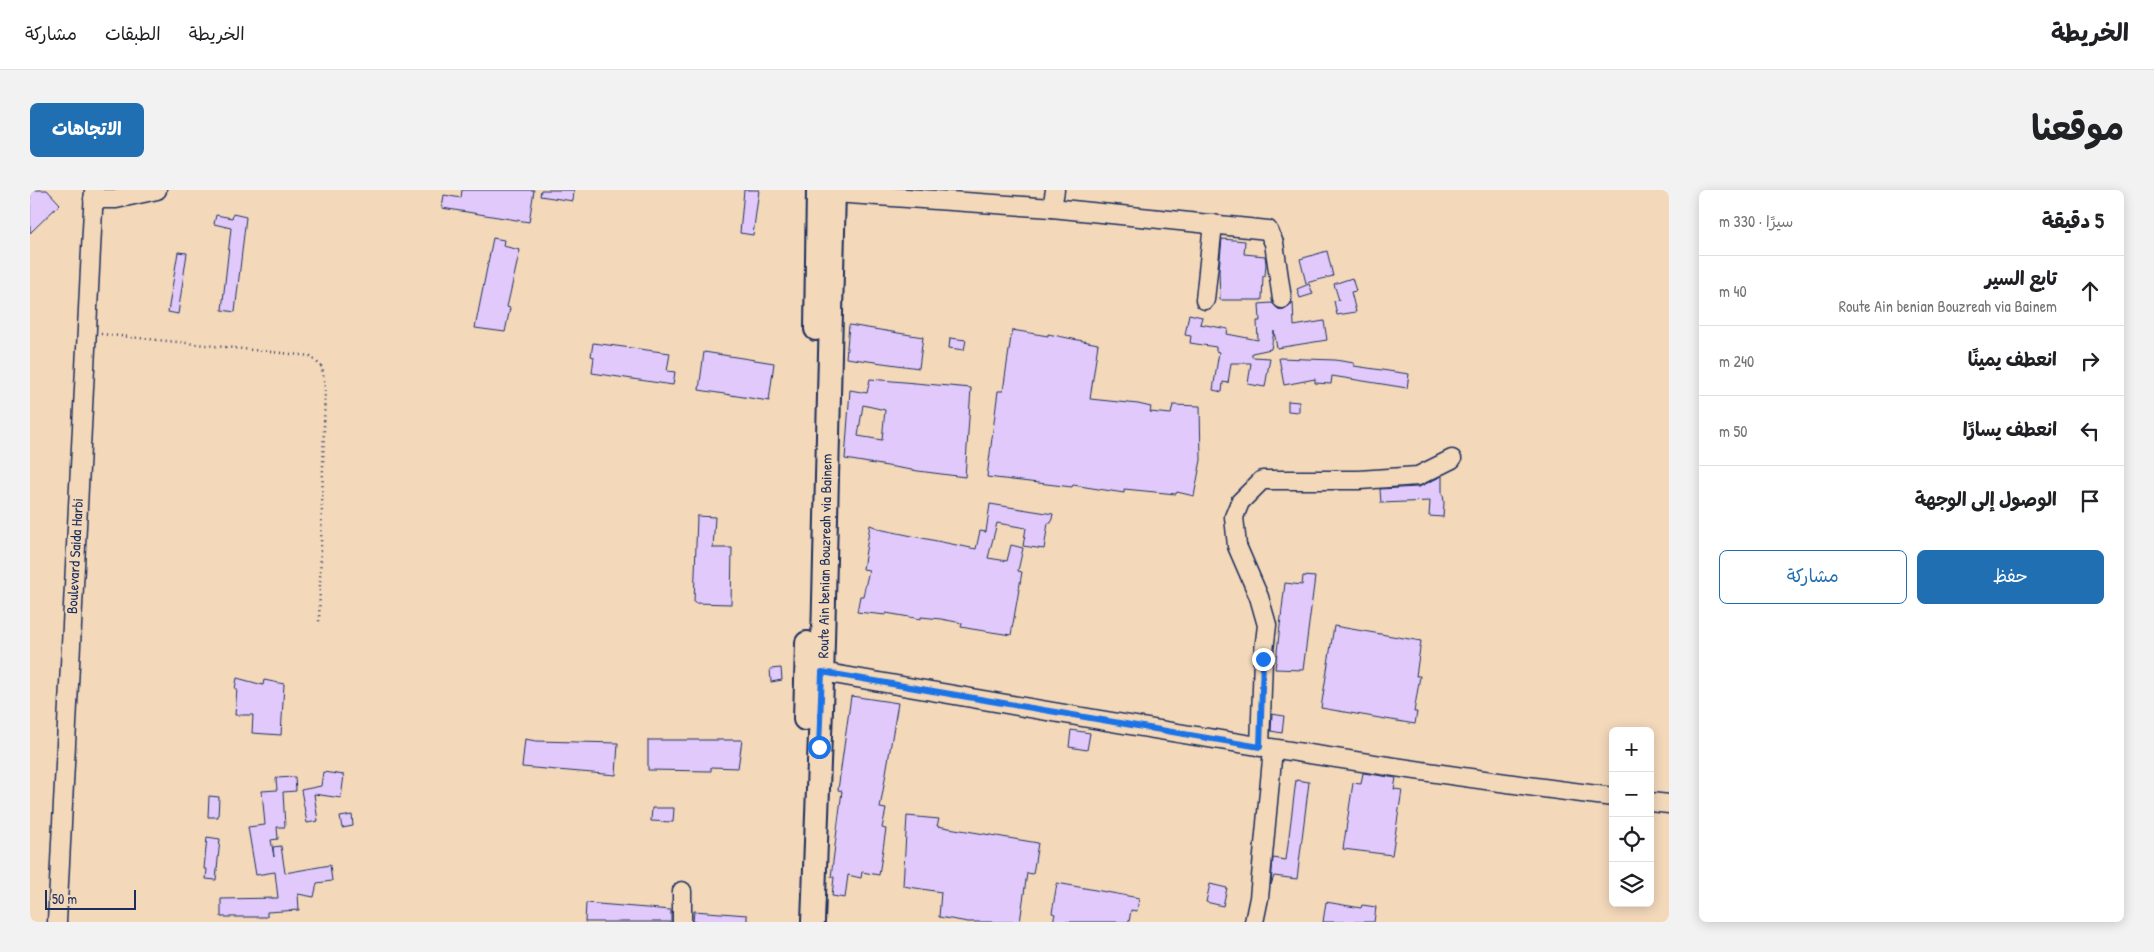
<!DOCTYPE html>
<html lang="ar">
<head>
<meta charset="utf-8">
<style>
	body { margin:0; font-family:"Patrick Hand","Playpen Sans Arabic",sans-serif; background:#f2f2f2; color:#202124; direction:rtl }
	.controls { position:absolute; right:15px; bottom:15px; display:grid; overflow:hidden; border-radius:8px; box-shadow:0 2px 12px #0003 }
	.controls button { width:45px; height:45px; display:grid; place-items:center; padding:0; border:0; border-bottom:1px solid #e0e0e0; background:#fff; color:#202124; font:25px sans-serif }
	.scale { position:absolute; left:15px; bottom:12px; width:91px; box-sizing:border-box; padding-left:5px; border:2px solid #1b2f5e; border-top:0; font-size:14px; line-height:18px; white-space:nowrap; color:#1b2f5e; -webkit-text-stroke:4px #f3d8ba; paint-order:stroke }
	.stop { position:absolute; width:15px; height:15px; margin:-11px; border:4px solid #1a73e8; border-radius:50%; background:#fff }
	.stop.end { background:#1a73e8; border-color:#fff; box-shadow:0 1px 5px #0008 }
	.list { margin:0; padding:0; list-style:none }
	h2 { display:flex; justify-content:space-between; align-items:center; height:65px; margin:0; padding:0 20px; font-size:21px }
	h2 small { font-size:16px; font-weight:400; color:#757577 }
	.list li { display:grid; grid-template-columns:32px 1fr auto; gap:15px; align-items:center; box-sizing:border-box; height:70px; padding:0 20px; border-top:1px solid #e0e0e0 }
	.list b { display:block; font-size:19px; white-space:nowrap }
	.list p { margin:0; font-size:16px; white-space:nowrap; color:#757577 }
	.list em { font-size:16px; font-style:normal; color:#757577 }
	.actions { display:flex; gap:10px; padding:15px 20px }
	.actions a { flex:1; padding:11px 0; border:1px solid #1f6fb2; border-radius:8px; text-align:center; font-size:18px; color:#1f6fb2 }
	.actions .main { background:#1f6fb2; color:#fff }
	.icon { flex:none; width:28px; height:28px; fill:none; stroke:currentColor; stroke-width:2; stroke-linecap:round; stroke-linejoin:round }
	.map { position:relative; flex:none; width:1639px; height:732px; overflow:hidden; direction:ltr; border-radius:8px }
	header { display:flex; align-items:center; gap:30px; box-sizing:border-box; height:70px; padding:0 25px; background:#fff; border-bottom:1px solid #e0e0e0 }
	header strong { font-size:24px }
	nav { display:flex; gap:28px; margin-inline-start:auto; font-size:18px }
	.intro { display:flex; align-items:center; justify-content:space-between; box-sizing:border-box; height:120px; padding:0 30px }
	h1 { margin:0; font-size:35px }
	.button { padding:12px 22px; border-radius:8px; background:#1f6fb2; color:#fff; font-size:18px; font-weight:700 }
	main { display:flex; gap:30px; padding:0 30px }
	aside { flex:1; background:#fff; border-radius:8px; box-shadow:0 2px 12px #0003 }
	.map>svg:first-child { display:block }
	.building { fill:#e1cafb; stroke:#1b2f5e; fill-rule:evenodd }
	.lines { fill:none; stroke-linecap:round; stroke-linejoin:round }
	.minor-casing { stroke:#1b2f5e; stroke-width:21 }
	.major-casing { stroke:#1b2f5e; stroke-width:26 }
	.path { stroke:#1b2f5e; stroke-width:2.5; stroke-dasharray:1 4; stroke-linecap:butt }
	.minor { stroke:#f3d8ba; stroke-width:18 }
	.major { stroke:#f3d8ba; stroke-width:22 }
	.route { stroke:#1a73e8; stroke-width:6 }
	.labels { text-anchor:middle; stroke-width:4.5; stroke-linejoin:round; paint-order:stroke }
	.street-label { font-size:15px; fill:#1b2f5e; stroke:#f3d8ba }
</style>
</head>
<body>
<header>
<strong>الخريطة</strong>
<nav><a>الخريطة</a><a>الطبقات</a><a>مشاركة</a></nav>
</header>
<div class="intro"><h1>موقعنا</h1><a class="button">الاتجاهات</a></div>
<main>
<aside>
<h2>5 دقيقة<small>سيرًا · 330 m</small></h2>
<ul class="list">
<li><svg class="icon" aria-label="ahead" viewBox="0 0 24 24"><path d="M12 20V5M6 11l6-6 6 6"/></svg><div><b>تابع السير</b><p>Route Ain benian Bouzreah via Bainem</p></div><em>40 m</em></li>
<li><svg class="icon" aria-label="right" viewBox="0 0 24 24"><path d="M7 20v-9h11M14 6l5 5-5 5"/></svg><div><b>انعطف يمينًا</b></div><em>240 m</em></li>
<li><svg class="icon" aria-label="left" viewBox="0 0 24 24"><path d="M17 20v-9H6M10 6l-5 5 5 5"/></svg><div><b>انعطف يسارًا</b></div><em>50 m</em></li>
<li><svg class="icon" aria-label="arrive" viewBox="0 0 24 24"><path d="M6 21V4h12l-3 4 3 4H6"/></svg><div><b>الوصول إلى الوجهة</b></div></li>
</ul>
<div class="actions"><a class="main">حفظ</a><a>مشاركة</a></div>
</aside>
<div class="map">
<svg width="1639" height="732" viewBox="0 0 1639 732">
	<rect width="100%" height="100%" fill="#f3d8ba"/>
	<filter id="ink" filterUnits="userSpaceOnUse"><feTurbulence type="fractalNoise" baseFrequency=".02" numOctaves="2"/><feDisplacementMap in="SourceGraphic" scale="10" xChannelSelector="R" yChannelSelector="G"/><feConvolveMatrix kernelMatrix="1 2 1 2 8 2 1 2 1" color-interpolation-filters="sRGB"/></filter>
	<g filter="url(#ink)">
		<g class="building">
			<polygon points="0,0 17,0 30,14 0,43"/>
			<polygon points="432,0 504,0 499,32 412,18 414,5 431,8"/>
			<polygon points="511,0 544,0 543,11 510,6"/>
			<polygon points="714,0 729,0 723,45 710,43"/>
			<polygon points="203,24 216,27 205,122 192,120 201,38 184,34 186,25 202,28"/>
			<polygon points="463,48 474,50 473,56 490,60 477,117 480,118 475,142 445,138"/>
			<polygon points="1192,49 1215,51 1214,64 1235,66 1236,74 1235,86 1233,86 1232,110 1190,110 1189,80"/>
			<polygon points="1297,61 1303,86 1276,93 1270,69"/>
			<polygon points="148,62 157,63 148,124 138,122"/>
			<polygon points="1322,88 1326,101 1321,102 1326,122 1307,125 1304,111 1309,110 1304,94"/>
			<polygon points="1279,94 1283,104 1270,108 1267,99"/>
			<polygon points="1263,112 1264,136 1294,131 1297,150 1247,158 1244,141 1241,159 1222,163 1222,167 1240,168 1235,197 1218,194 1221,173 1201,173 1198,193 1193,192 1192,202 1183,200 1189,162 1186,161 1186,157 1160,153 1161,146 1155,145 1159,124 1172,127 1170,134 1198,139 1197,144 1228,150 1227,131 1230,131 1229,114 1242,113 1248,119 1253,120 1259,117"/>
			<polygon points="819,135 893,147 889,178 816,168"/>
			<polygon points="982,140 1018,146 1018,144 1068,154 1060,209 1108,214 1121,217 1120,222 1141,224 1143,215 1170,216 1171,270 1164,306 1147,302 1146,304 1094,299 1094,303 1043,295 1042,297 957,287 968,201 973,201"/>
			<polygon points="920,148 936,150 934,160 919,158"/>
			<polygon points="563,153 640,163 637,181 645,182 643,195 562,183 564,167 561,166"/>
			<polygon points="674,162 744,173 739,211 669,200"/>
			<polygon points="1249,168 1305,170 1324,173 1324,176 1379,184 1377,198 1302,186 1301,194 1285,193 1285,189 1254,195"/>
			<path d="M840,189L941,198L935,287L888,281L815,269L820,200L837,203ZM833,215L855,220L852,250L828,246Z"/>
			<polygon points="1258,211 1269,212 1269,222 1258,221"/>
			<polygon points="1412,286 1412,305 1413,305 1414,312 1413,327 1399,326 1400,311 1351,313 1350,299 1389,297"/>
			<polygon points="960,314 1023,324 1021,333 1018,333 1014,359 993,356 996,338 967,333 958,368 977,371 981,355 993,358 988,381 992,382 981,445 942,439 931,437 932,433 911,429 891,427 891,429 856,423 856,425 827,422 830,406 833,406 839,380 833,379 840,335 853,340 946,359 950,341 956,342"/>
			<polygon points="667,326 685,327 683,358 702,358 701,414 664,413"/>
			<polygon points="1273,386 1285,387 1273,480 1245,479 1255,393 1272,395"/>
			<polygon points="1304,436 1391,451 1386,486 1390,486 1384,522 1387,522 1385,534 1291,518"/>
			<polygon points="751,478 752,490 741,492 740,479"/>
			<polygon points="207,488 233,495 234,490 254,494 251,545 222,543 223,525 205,525 207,499 205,499"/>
			<polygon points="821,506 868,513 850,618 856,619 852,638 856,639 849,685 832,682 831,688 818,685 815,708 802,706 804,687 801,687 812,601 808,600"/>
			<polygon points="1242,524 1254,526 1252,543 1241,541"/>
			<polygon points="1041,540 1060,543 1057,560 1039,557"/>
			<polygon points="495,549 506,551 588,553 586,585 492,577"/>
			<polygon points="618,550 712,550 708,578 681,577 681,581 618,580"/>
			<polygon points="293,582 314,585 311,608 284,604 288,631 277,633 271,600 291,596"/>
			<polygon points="1333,583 1366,588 1364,599 1372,600 1362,665 1313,659 1323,593 1331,594"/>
			<polygon points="265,587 266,601 253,602 255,637 247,637 248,649 241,650 244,667 243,657 251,656 255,683 300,675 302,691 287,693 284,707 268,704 269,720 237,722 237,727 191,727 191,709 248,708 245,682 226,685 218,637 235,635 232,601 247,600 246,588"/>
			<polygon points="1266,590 1279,592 1267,689 1244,686 1241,695 1243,668 1256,670"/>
			<polygon points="179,606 189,607 188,627 178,627"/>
			<polygon points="622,618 644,618 643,632 621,631"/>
			<polygon points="322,625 323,636 312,638 310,627"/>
			<polygon points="877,626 909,629 907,636 1008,653 1003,684 997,683 990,732 938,732 909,727 911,702 873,696"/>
			<polygon points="177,647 190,649 186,690 176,689 177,679 174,679"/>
			<polygon points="1027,693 1109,708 1107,721 1101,720 1099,732 1023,732 1025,724 1022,723"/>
			<polygon points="1180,694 1197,698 1193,716 1176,712"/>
			<polygon points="1296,712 1331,718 1332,715 1346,717 1344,732 1293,732"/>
			<polygon points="556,713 641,720 641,732 555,732"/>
			<polygon points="664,721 717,725 717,732 663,732"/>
		</g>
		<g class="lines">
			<g class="minor-casing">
				<g id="minor">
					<polyline points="804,3 1022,18 1238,40 1244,53 1252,109"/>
					<polyline points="63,9 86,9 127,0"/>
					<polyline points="1022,18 1025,0"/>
					<polyline points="1175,110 1183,34"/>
					<path d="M792,482C1055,528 1318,574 1583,607"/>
					<polyline points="1230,557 1233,469 1237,435 1229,407 1207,356 1204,327 1210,312 1232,290 1329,290 1388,286 1422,269"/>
					<polyline points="1620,612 1639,614"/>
					<polyline points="652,701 652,732"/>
					<polyline points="27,732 64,0"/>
					<polyline points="1224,732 1229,708 1243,559"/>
				</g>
			</g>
			<g class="major-casing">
				<g id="major">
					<polyline points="786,139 788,0"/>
					<polyline points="775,529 777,453"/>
					<polyline points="783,732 792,492 804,0"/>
				</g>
			</g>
			<polyline class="path" points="71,144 280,166 292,177 295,198 289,434"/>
			<use href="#minor" class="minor"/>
			<use href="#major" class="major"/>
		</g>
	</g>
	<g class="lines" filter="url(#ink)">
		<polyline class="route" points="789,557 792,482 1230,557 1233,469"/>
	</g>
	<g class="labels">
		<g class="street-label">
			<text transform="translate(45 366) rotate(-87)" y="5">Boulevard Saida Harbi</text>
			<text transform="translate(795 366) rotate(-89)" y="5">Route Ain benian Bouzreah via Bainem</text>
		</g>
	</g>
</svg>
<div class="controls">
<button>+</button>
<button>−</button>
<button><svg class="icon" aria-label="locate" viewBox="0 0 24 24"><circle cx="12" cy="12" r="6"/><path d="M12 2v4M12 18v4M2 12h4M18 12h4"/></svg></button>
<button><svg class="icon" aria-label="layers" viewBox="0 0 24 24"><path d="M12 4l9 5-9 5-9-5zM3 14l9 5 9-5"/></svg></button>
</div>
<div class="scale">50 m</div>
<div class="stop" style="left:789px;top:557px"></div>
<div class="stop end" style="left:1233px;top:469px"></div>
</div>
</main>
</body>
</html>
